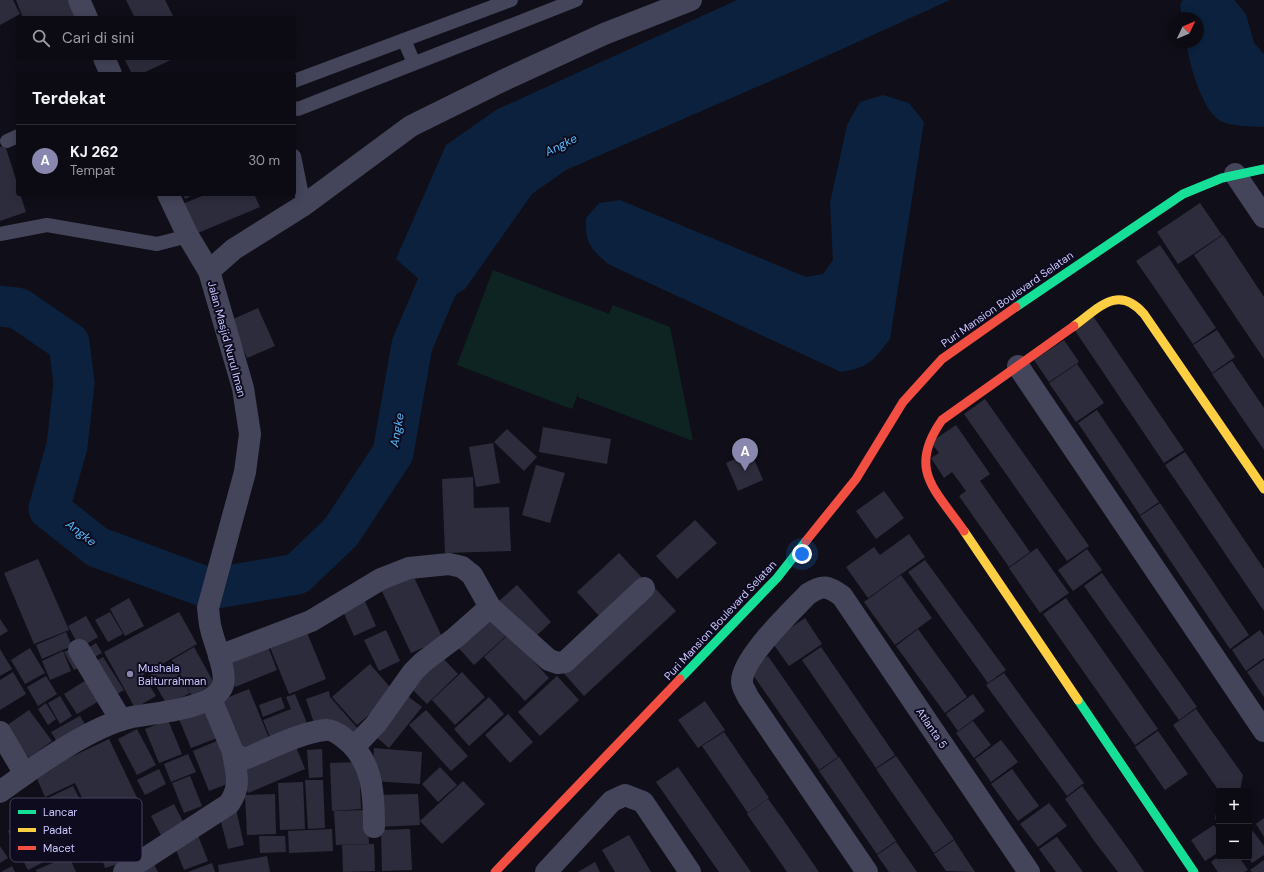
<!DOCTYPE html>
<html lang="id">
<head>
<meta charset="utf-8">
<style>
	body { margin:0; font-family:"DM Sans",sans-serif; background:#15141c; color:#f1f3f6 }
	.controls { position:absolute; right:12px; bottom:12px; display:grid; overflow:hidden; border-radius:4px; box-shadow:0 2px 10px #0003 }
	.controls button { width:36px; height:36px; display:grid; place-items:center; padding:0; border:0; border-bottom:1px solid #2c2b33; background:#0c0b13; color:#f1f3f6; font:20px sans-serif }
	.compass { position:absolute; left:1168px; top:12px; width:36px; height:36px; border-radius:50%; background:#0c0b13; box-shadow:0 2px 10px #0003; rotate:46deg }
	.you { position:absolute; left:802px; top:554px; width:14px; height:14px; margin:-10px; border:3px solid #fff; border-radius:50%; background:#1a73e8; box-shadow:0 0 0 6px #1a73e833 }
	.badge { display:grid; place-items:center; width:26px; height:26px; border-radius:50%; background:#8987ae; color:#fff; font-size:13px; font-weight:700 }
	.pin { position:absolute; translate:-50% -33px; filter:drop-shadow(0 1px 2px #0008) }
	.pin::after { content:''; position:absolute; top:21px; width:14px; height:12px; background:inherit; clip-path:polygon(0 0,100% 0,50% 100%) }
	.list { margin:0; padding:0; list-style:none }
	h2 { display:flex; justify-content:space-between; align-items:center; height:52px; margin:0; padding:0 16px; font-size:17px }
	h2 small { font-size:13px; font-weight:400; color:#9a9ba0 }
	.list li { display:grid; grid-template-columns:26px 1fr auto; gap:12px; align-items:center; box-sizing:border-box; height:72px; padding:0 16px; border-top:1px solid #2c2b33 }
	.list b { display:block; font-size:15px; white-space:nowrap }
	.list p { margin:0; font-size:13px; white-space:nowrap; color:#9a9ba0 }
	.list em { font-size:13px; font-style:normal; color:#9a9ba0 }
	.icon { flex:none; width:22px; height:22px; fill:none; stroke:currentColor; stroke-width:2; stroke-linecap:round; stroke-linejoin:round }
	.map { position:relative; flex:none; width:1264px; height:872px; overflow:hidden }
	.search { position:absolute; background:#0c0b13; box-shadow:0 2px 10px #0003; left:16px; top:16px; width:280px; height:44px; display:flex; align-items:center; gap:10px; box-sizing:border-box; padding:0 14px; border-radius:4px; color:#9a9ba0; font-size:15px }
	.panel { position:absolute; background:#0c0b13; box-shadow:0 2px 10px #0003; left:16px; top:72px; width:280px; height:124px; border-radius:4px }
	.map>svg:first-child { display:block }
	.green { fill:#0e2423 }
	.water { fill:#0b213d }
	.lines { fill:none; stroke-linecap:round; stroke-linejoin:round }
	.river { stroke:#0b213d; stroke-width:41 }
	.building { fill:#2d2c3c }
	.lane { stroke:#44445a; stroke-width:14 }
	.street { stroke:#44445a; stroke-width:22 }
	.fast { stroke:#16e098; stroke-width:9 }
	.slow { stroke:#ffcf43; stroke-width:9 }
	.jam { stroke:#f24e42; stroke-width:9 }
	.poi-dot { fill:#8987ae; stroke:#0d0b1d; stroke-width:1.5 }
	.labels { text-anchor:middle; stroke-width:4; stroke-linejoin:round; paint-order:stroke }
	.street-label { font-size:11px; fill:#cac7ff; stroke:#0d0b1d }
	.poi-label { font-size:11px; fill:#cac7ff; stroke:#0d0b1d; text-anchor:start }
	.water-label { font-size:12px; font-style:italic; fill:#55bcff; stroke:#0d0b1d }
	.key { fill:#0d0b1d; stroke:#464361; stroke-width:1 }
	.key-label { font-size:11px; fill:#cac7ff }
</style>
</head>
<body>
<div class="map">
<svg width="1264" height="872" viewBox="0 0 1264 872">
	<rect width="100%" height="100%" fill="#100f19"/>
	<polygon class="green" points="493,270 609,314 613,305 670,327 693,441 578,397 579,391 572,409 457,365"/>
	<g class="water">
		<polygon points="737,0 950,0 798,69 566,170 532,194 465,289 444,301 396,259 446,145 496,110"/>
		<path d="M1183,0H1234L1246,14L1254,43L1264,54V127C1254,127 1226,126 1219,120C1201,108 1189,62 1186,42H1198V18H1182L1180,5Z"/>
		<path d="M883,95L909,103L924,122L890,339C872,361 871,367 841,372L608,264C590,248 585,243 586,218L599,203L620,200L806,277L823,274L833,260L830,203L847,125L860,102Z"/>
	</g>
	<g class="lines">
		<polyline class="river" points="0,306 18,308 69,343 74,383 67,446 49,509 97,547 211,589 297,574 341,532 393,453 412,345 441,277 460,242"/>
	</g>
	<g class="building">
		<polygon points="0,0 13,0 20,14 0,25"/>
		<polygon points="16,0 73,0 81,18 23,18"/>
		<polygon points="126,0 165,0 174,18 135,18"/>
		<polygon points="124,58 175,58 141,74 132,74"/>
		<polygon points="5,145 18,186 18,194 20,194 26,212 0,221 0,147"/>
		<polygon points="183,194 195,194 185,199"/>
		<polygon points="207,194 254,194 260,207 193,235 180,205"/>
		<polygon points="1200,203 1222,235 1178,264 1157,232"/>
		<polygon points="1223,235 1264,297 1264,359 1194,255"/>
		<polygon points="1160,245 1216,328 1193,344 1136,261"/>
		<polygon points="258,308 275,346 247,358 231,320"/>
		<polygon points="1093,316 1184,450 1164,463 1074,329"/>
		<polygon points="1217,330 1235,357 1212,373 1193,345"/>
		<polygon points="1064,340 1079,362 1049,382 1034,360"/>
		<polygon points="1232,361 1264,408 1264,450 1212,374"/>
		<polygon points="1077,364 1104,403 1076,422 1049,383"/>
		<polygon points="985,399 1089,546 1067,561 964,414"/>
		<polygon points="1097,410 1159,502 1140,515 1078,423"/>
		<polygon points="956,425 990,474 980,481 1030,552 1009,567 959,496 966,491 952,472 944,478 931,458 939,453 931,442"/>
		<polygon points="543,427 611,439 607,464 539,452"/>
		<polygon points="507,429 537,457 524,471 494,442"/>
		<polygon points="493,443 500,483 476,487 469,447"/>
		<polygon points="751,452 763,480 738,491 726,463"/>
		<polygon points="1185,452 1264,569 1264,611 1165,465"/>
		<polygon points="536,465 565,473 550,523 522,515"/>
		<polygon points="473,477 474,508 509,507 511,551 445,553 442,479"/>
		<polygon points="884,491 904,518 876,539 856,511"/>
		<polygon points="1160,503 1249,635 1230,649 1140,516"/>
		<polygon points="695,520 717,543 677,579 656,556"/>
		<polygon points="909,534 925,557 868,598 846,567 874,547 880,555"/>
		<polygon points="1037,548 1069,593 1040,613 1009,568"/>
		<polygon points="1087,549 1102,570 1073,591 1058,570"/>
		<polygon points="619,553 644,580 602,619 577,592"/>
		<polygon points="38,559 69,630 34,644 4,573"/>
		<polygon points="925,560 1006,670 988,683 908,572"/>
		<polygon points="412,573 443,639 411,653 380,587"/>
		<polygon points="1102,573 1197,707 1179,720 1084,586"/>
		<polygon points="901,575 932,618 895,645 864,602"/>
		<polygon points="517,585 551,622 532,640 498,602"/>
		<polygon points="653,586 676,611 584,696 561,670"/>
		<polygon points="129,598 144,626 125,636 110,609"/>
		<polygon points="1066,598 1158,729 1135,745 1043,614"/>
		<polygon points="364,599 376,626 354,636 342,609"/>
		<polygon points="110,612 123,634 108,642 95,620"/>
		<polygon points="179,612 197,644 143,675 156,696 135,708 104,652"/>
		<polygon points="488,613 508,634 474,665 455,644"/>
		<polygon points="86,616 98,637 80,648 68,626"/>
		<polygon points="805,618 822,644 789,666 771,641"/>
		<polygon points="0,619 8,631 0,636"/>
		<polygon points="918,629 967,697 945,713 896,646"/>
		<polygon points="306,630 326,679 289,694 269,645"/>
		<polygon points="386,630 400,661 379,671 364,640"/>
		<polygon points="1260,630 1264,636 1264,658 1246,671 1232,650"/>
		<polygon points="66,632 72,646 42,659 36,645"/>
		<polygon points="509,634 549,678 525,701 484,657"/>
		<polygon points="96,643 102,653 90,659 85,650"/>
		<polygon points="267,644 277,670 235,687 225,661"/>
		<polygon points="75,646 86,664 74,670 64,652"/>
		<polygon points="194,647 214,683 192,696 172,660"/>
		<polygon points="821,647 895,755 876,768 802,660"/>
		<polygon points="30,648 45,673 25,684 11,660"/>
		<polygon points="0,649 12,669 0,676"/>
		<polygon points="63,651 71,671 50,680 42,661"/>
		<polygon points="438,653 458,674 427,704 406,683"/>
		<polygon points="768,656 838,757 819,770 749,669"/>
		<polygon points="103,657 124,690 112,697 91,664"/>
		<polygon points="1264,660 1264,697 1247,672"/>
		<polygon points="172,662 190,693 167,705 150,675"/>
		<polygon points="370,664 395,693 357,725 332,697"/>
		<polygon points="13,672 26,694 0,710 0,680"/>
		<polygon points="462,672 485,697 455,725 432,700"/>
		<polygon points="1004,673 1084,783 1067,796 986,685"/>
		<polygon points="46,676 57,694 38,706 27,687"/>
		<polygon points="557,676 579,700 540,736 518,712"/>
		<polygon points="86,680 99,701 77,714 64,694"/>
		<polygon points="249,689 271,743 240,755 219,701"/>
		<polygon points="329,691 330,697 359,730 349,739 315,726 306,699"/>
		<polygon points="295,694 309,728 272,742 263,720 291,709 286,697"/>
		<polygon points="973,694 985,711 958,731 946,714"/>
		<polygon points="406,695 422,707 389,748 374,735"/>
		<polygon points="60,696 72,716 60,724 48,703"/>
		<polygon points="281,697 285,708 263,717 259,705"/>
		<polygon points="489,697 504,714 469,746 454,729"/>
		<polygon points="705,701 725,730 698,748 678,720"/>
		<polygon points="206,702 220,737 191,748 177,714"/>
		<polygon points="46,703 56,719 48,725 38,709"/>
		<polygon points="1196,709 1243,775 1240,791 1219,791 1173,725"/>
		<polygon points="29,710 52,741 29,758 6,726"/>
		<polygon points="426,710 468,756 451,771 409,725"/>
		<polygon points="508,714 533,742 510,763 485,735"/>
		<polygon points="80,716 89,731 60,747 51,732"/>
		<polygon points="168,720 182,754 159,763 145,729"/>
		<polygon points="973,721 991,745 974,758 956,733"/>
		<polygon points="137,729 156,765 137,775 118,739"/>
		<polygon points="1158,731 1188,774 1165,790 1135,747"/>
		<polygon points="724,732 769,798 748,813 702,746"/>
		<polygon points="109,739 139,802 94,823 75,783 45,797 35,774"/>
		<polygon points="219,740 235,781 209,791 193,751"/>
		<polygon points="1001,740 1018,762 991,782 975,759"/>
		<polygon points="294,742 305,769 248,793 236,765"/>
		<polygon points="374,748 422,752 420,784 372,781"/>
		<polygon points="322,749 323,777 309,778 307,750"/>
		<polygon points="188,754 196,772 171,782 164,764"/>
		<polygon points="896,756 954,839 934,853 876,769"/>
		<polygon points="839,757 896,841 877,854 819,771"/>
		<polygon points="359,762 361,809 332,811 330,763"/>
		<polygon points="440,767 457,785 438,802 422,784"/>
		<polygon points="678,767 696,793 751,872 719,872 656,782"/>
		<polygon points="159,769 166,784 145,795 137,780"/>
		<polygon points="1012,769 1039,806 1018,821 991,784"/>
		<polygon points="190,776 202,806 184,813 172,783"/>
		<polygon points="305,780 323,780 325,828 308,829"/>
		<polygon points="463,781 485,804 442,844 420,821"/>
		<polygon points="303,782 305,829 280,830 278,783"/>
		<polygon points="73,786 80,800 56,811 50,797"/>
		<polygon points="1082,786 1129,850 1144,872 1118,872 1095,842 1065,799"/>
		<polygon points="275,794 276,834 247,835 245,795"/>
		<polygon points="418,794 420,825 378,827 377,795"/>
		<polygon points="768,799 782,818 819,872 787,872 747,814"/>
		<polygon points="1218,800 1219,800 1219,826 1215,819"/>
		<polygon points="1049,803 1067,826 1038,847 1020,824"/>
		<polygon points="174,804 188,831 165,843 151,816"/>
		<polygon points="236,809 244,845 228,849 219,814"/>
		<polygon points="367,810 369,844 336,845 334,811"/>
		<polygon points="44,813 63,852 28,870 8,831"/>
		<polygon points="116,818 128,861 105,868 92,825"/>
		<polygon points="1264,818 1264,837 1256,824"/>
		<polygon points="1214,825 1219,832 1219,852 1205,861 1191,840"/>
		<polygon points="332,829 333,851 289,853 288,831"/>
		<polygon points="410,829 412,870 382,871 381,830"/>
		<polygon points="1253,831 1264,846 1264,855 1252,863 1248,857 1249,834"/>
		<polygon points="197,833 208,861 184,870 173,842"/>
		<polygon points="629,835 651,872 615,872 602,850"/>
		<polygon points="259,836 285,836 286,852 260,853"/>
		<polygon points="1057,837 1072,857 1083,872 1056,872 1039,849"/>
		<polygon points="954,840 965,857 975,872 946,871 934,854"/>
		<polygon points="896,842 908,859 917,872 889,872 877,855"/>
		<polygon points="374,844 375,871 343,872 342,845"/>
		<polygon points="0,846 8,858 0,863"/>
		<polygon points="69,856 76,872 37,872 36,870"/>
		<polygon points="267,856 270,872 219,872 218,865"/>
		<polygon points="1218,857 1239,857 1248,870 1244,872 1218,872 1211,862"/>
		<polygon points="151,858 158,872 137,872"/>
		<polygon points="1264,860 1264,872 1252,872 1250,870"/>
		<polygon points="595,862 600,872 578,872"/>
		<polygon points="212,863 215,872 188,872"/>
		<polygon points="12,866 15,872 1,872"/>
	</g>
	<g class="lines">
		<g class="lane">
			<polyline points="404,40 414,63"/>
			<polyline points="294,81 511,0"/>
			<polyline points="294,108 298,109 576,0"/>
			<polyline points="7,141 18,136"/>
			<polyline points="294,156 304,205"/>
			<polyline points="0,234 47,225 157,244 188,236"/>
		</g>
		<g class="street">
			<polyline points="79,0 87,18"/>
			<polyline points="104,58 111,74"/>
			<polyline points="1235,174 1264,217"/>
			<polyline points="209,271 234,249 304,205 411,126 502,81 604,34 691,0"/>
			<polyline points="1018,366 1264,731"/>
			<polyline points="79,650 121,720"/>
			<polyline points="219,656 311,621 381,579 409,568 449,564 462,567 472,575 490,607 549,660 558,663 565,662 644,588"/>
			<path d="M211,699L233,752L241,758H247C269,749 302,732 325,730C332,729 339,734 344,738C373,760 374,793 374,827"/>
			<polyline points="0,732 25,774"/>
			<polyline points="355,746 376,724 413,672 423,662 455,638 490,607"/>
			<path d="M0,792C34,767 91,726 132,717C154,713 215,709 223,685C227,671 214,643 211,629C209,622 209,615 208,608L245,472L250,434L243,388L209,271L188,236L168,194"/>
			<path d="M124,872L229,804C242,785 236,774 233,752"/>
			<polyline points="546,872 612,801 625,795 643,802 690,872"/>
			<path d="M867,872L748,697C746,692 742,687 742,682C741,659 791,612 808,594C823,584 828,586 842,596L1029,872"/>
		</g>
		<g class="fast">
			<polyline points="1016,307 1183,194 1222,178 1264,169"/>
			<polyline points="680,679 777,578 806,541"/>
			<polyline points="1078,700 1194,872"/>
		</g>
		<g class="slow">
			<path d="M1074,326C1099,308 1118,284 1144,314L1264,489"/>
			<polyline points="964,531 1078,700"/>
		</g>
		<g class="jam">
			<path d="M964,531C935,489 907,470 942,420L1074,326"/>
			<polyline points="806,541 856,479 903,402 942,359 1016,307"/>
			<polyline points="495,872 680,679"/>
		</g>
	</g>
	<circle class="poi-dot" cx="130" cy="674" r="4"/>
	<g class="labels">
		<g class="street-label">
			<text transform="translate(1007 299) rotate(-35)" y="4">Puri Mansion Boulevard Selatan</text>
			<text transform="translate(227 339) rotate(75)" y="4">Jalan Masjid Nurul Iman</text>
			<text transform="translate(720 620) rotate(-47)" y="4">Puri Mansion Boulevard Selatan</text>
			<text transform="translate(932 728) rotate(56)" y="4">Atlanta 5</text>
		</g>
		<g class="poi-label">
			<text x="138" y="672">Mushala<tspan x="138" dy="13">Baiturrahman</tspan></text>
		</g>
		<g class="water-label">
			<text transform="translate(561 145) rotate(-27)" y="4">Angke</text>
			<text transform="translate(397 430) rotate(-80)" y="4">Angke</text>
			<text transform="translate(81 533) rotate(38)" y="4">Angke</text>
		</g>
	</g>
	<rect x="10" y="798" width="132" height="64" rx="6" class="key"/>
	<rect x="18" y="810" width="18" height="4" fill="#16e098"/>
	<rect x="18" y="828" width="18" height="4" fill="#ffcf43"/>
	<rect x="18" y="846" width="18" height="4" fill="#f24e42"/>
	<g class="key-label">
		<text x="43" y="816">Lancar</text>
		<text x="43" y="834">Padat</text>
		<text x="43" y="852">Macet</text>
	</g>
</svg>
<div class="controls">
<button>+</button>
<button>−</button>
</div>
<svg class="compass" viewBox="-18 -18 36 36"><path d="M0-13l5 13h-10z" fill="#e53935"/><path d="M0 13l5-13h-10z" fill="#9a9ba0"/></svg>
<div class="you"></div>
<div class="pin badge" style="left:745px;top:471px">A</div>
<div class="search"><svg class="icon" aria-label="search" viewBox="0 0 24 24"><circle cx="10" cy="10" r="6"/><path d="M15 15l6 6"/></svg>Cari di sini</div>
<section class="panel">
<h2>Terdekat<small></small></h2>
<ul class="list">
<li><span class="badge">A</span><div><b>KJ 262</b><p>Tempat</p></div><em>30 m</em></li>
</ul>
</section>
</div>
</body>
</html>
